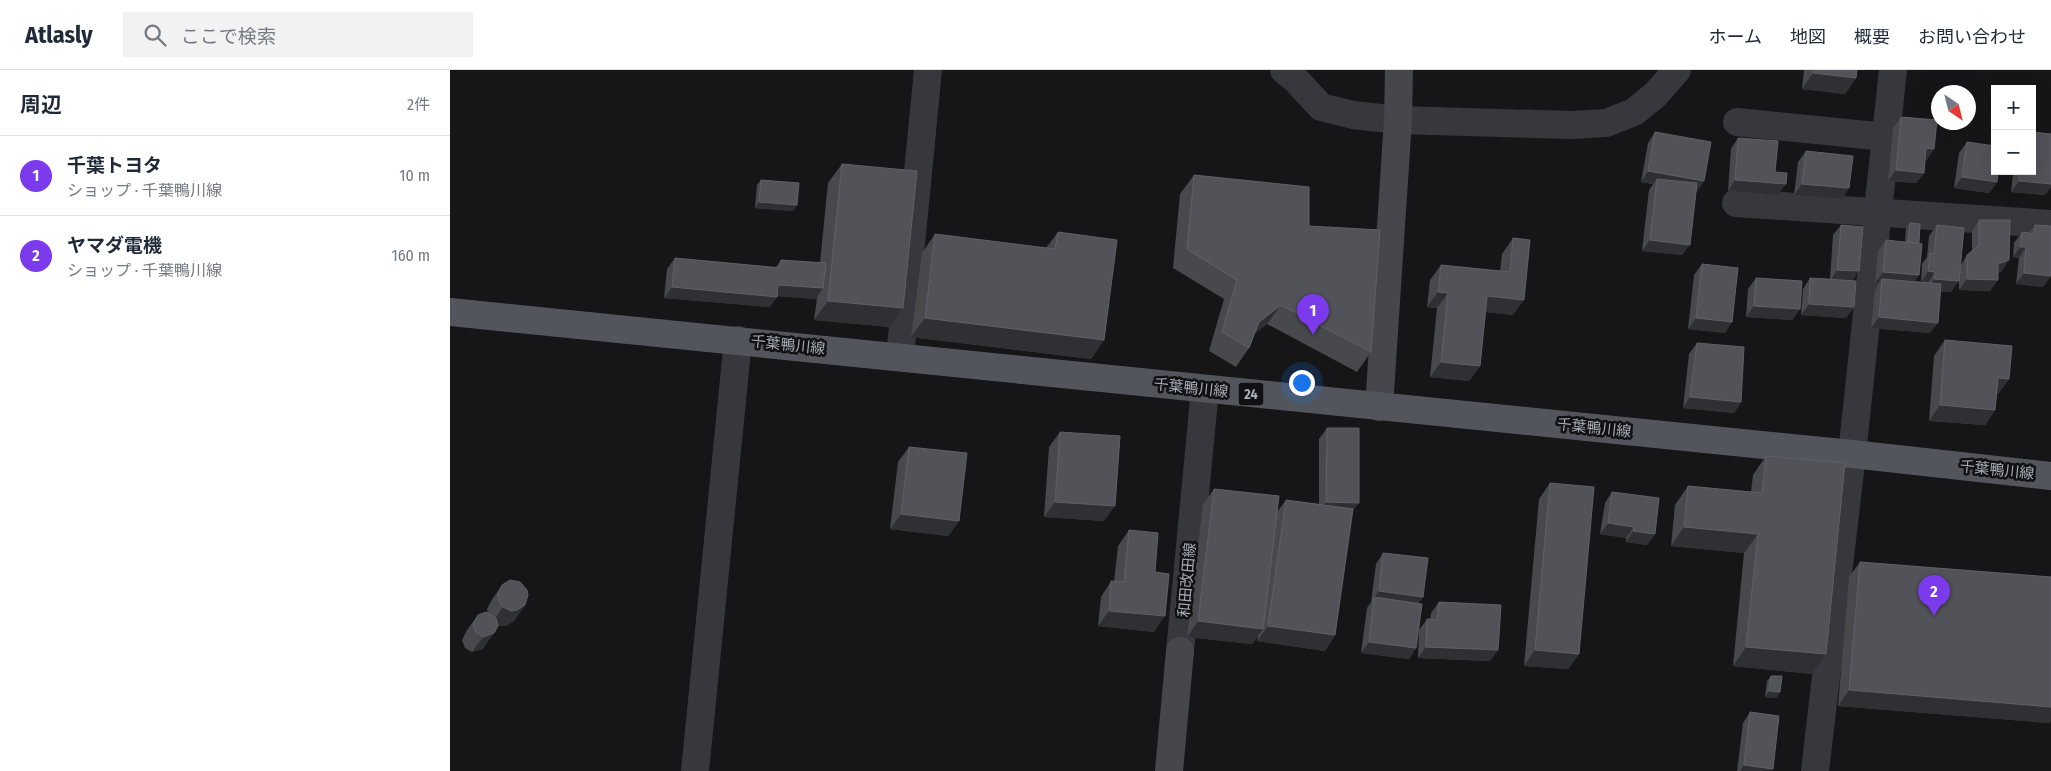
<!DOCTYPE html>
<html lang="ja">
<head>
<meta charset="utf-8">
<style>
	body { margin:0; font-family:"Fira Sans Condensed","Noto Sans JP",sans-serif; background:#f2f2f3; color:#1f2937 }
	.controls { position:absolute; right:15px; top:15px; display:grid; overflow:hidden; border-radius:0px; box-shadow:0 5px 20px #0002 }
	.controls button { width:45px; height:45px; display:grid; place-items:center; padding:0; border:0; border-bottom:1px solid #e0e1e3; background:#fff; color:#1f2937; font:25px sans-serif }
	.compass { position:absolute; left:1481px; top:15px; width:45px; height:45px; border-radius:50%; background:#fff; box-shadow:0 5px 20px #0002; rotate:145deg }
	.you { position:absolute; left:851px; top:312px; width:18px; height:18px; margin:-12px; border:4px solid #fff; border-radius:50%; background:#1a73e8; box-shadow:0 0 0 8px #1a73e833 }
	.badge { display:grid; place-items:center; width:32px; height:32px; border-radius:50%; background:#7c3aed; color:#fff; font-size:16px; font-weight:700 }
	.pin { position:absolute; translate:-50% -41px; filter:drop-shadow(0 1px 2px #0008) }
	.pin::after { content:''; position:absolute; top:26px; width:18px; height:15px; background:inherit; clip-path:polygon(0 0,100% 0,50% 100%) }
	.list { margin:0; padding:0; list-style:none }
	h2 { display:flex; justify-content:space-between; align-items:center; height:65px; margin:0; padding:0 20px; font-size:21px }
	h2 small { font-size:16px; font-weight:400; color:#747a83 }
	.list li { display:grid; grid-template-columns:32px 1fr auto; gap:15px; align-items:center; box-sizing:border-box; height:80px; padding:0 20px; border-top:1px solid #e0e1e3 }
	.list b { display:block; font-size:19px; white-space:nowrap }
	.list p { margin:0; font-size:16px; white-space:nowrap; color:#747a83 }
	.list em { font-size:16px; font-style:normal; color:#747a83 }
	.icon { flex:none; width:28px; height:28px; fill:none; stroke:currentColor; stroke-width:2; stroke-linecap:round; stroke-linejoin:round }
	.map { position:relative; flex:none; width:1601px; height:701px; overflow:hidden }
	header { display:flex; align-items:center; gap:30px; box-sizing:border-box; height:70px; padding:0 25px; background:#fff; border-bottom:1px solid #e0e1e3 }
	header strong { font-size:24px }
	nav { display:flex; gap:28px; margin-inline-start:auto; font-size:18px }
	.search { width:350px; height:45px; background:#f2f2f3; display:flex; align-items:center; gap:12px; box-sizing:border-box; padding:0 18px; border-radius:0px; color:#747a83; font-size:19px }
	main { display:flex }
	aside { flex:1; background:#fff }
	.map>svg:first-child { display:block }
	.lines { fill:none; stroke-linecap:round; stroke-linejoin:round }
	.street { stroke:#37383d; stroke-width:28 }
	.secondary { stroke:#45474d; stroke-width:28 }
	.primary { stroke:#53555c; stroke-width:28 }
	.wall { fill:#47494d }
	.shaded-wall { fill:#2f3033 }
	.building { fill:#525359; stroke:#5f6168 }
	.labels { text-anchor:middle; stroke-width:5; stroke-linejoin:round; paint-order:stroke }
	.shield { fill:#111113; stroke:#7b7e86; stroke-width:1 }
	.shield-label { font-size:14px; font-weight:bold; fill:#a8adb8 }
	.street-label { font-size:15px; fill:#a8adb8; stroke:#111113 }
</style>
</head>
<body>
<header>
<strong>Atlasly</strong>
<div class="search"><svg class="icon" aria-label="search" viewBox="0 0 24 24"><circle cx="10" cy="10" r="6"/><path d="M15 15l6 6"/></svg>ここで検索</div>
<nav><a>ホーム</a><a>地図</a><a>概要</a><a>お問い合わせ</a></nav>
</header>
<main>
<aside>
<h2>周辺<small>2件</small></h2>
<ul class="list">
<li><span class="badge">1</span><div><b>千葉トヨタ</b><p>ショップ · 千葉鴨川線</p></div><em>10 m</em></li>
<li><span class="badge">2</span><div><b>ヤマダ電機</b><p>ショップ · 千葉鴨川線</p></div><em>160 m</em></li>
</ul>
</aside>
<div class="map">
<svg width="1601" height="701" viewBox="0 0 1601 701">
	<rect width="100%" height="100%" fill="#161618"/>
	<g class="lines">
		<g class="street">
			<polyline points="834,0 846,10 871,37 903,45 948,50 1122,55 1156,53 1184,42 1205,25 1227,0"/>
			<polyline points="1287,52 1436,67"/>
			<polyline points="1286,133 1601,154"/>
			<polyline points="450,287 478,0"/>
			<polyline points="730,581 755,319"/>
			<polyline points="245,701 288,270"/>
			<polyline points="1365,701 1402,384 1443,0"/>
		</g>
		<g class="secondary">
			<polyline points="929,337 948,50 949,0"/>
			<polyline points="719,701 730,581"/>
		</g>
		<polyline class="primary" points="0,242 1402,384 1601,406"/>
	</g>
	<g class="wall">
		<polygon points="1354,0 1407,0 1406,8 1395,24 1352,19"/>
		<polygon points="1451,47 1477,90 1475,90 1474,103 1466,113 1438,111 1443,58"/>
		<polygon points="1205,62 1247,122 1246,121 1232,185 1192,181 1199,120 1203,114 1191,112 1198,73"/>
		<polygon points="1288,68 1325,102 1328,125 1278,121 1281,79"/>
		<polygon points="1517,72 1547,112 1539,123 1504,118 1509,83"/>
		<polygon points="1356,81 1392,129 1344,125 1348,92"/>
		<polygon points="392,94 453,238 440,257 364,250 367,228 366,229 327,226 320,237 214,228 217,199 225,188 326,197 331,190 370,193 378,113"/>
		<polygon points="1555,101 1582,101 1595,125 1561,122 1563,104 1555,103"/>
		<polygon points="744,105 859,156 921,282 907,302 817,254 804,264 799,278 786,297 759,281 774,229 723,198 730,124"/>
		<polygon points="311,110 347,135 343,141 305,138 307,115"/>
		<polygon points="1529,150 1552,201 1548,203 1540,221 1509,220 1509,207 1501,222 1490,221 1480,263 1421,258 1425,220 1429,213 1425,213 1428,181 1436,170 1455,172 1456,159 1460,153 1469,173 1469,205 1464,211 1471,212 1472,194 1477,187 1479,166 1487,155 1511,195 1517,185 1522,181 1522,161"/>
		<polygon points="1391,155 1403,210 1404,237 1396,248 1351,245 1353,219 1360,208 1380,209 1383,165"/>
		<polygon points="1585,155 1593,217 1566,214 1569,188 1563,187 1564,173 1572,162 1579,163"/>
		<polygon points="608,162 654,270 641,289 461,267 472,183 485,164 596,178"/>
		<polygon points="1063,168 1063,245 1036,242 1030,296 1019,311 980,307 987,238 977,237 980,210 991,195 1050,201 1052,184"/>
		<polygon points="1252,194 1275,263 1238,259 1244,205"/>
		<polygon points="1306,208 1350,239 1342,250 1296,247 1298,219"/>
		<polygon points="1495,270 1559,309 1548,324 1547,324 1545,340 1535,355 1479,351 1484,286"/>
		<polygon points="1247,273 1291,332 1284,343 1233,338 1239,284"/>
		<polygon points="877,358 902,442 885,565 875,581 807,571 808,566 802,574 737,567 753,434 764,419 827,442 836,430 869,434 869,369"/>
		<polygon points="610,362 654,451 594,447 599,377"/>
		<polygon points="459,377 509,451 498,466 440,459 448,392"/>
		<polygon points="1316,386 1376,584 1362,604 1283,596 1294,483 1221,476 1225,435 1238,416 1301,422 1303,405"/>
		<polygon points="1100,413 1129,584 1118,599 1074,596 1089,429"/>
		<polygon points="1162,422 1205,464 1197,475 1176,472 1176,468 1150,464 1155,433"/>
		<polygon points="679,460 705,502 704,562 648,556 651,527 661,511 664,512 668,476"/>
		<polygon points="933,483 973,527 968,533 966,578 959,589 911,583 917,538 921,532 926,494"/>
		<polygon points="1410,492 1601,507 1601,650 1599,653 1388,636 1399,507"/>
		<polygon points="52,515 75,535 64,551 56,556 50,556 47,555 33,579 22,582 15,578 12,570 17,560 28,545 38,544 37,539 41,531"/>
		<polygon points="989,532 1040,591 968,588 969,560 977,549 980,550 981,543"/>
		<polygon points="1321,606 1330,622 1326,628 1315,627 1317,611"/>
		<polygon points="1300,642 1321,701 1287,701 1293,653"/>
	</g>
	<g class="shaded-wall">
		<polygon points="1363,3 1406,8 1395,24 1352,19"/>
		<polygon points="1476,78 1484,79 1477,90 1469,89"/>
		<polygon points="1446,100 1474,103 1466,113 1438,111"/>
		<polygon points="1198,101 1254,111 1247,122 1206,114 1207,109 1203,114 1191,112"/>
		<polygon points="1556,101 1565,101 1563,104 1555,103"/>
		<polygon points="1512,107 1547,112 1539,123 1504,118"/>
		<polygon points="1285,110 1336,114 1328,125 1278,121"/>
		<polygon points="1569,111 1601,114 1601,117 1595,125 1561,122"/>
		<polygon points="1352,114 1399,118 1392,129 1344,125"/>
		<polygon points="309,132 347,135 343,141 305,138"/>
		<polygon points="1200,170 1240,175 1232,185 1192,181"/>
		<polygon points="1570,177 1576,177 1569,188 1563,187"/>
		<polygon points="1559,190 1552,201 1540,205 1548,194"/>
		<polygon points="1387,200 1409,201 1402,212 1380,211"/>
		<polygon points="1478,201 1485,202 1478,213 1471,212"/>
		<polygon points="1433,202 1469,205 1461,216 1432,209 1429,213 1425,213"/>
		<polygon points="1574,203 1601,206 1593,217 1566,214"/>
		<polygon points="1484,209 1509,211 1501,222 1477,220"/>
		<polygon points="1517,209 1548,210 1540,221 1509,220"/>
		<polygon points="328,215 373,218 366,229 321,226"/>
		<polygon points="222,217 327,227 320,237 214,228"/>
		<polygon points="988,222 998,223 987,238 977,237"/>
		<polygon points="1037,226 1074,230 1063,245 1026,241"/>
		<polygon points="378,231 453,238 440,257 364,250"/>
		<polygon points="1359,234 1404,237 1396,248 1351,245"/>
		<polygon points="831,235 817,254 795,271 809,252"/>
		<polygon points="1304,236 1350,239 1342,250 1296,247"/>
		<polygon points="1429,247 1488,253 1480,263 1421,258"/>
		<polygon points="475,248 654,270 641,289 461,267"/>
		<polygon points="1246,248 1282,252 1275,263 1238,259"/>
		<polygon points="991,292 1030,296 1019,311 980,307"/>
		<polygon points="1548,308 1559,309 1548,324 1537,324"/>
		<polygon points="1240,327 1291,332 1284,343 1233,338"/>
		<polygon points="1490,335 1545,340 1535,355 1479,351"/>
		<polygon points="605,432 665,436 654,451 594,447"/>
		<polygon points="876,432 909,433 901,443 869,443"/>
		<polygon points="451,444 509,451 498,466 440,459"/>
		<polygon points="1158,453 1184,457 1176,468 1150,464"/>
		<polygon points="1234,457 1308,464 1294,483 1221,476"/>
		<polygon points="1183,461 1205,464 1197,475 1176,472"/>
		<polygon points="929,521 973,527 965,538 924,528"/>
		<polygon points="75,535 64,551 56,556 50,556 42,553 53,537"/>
		<polygon points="659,541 715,546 704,562 648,556"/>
		<polygon points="748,551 813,559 802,574 737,567"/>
		<polygon points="818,556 885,565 875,581 807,571"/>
		<polygon points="44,563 33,579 22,582 33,567"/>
		<polygon points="919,572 966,578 959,589 911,583"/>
		<polygon points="976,577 1048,580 1040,591 968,588"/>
		<polygon points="1296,577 1376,584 1362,604 1283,596"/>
		<polygon points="1085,580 1129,584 1118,599 1074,596"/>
		<polygon points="1399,620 1601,637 1601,650 1599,653 1388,636"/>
		<polygon points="1319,621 1330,622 1326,628 1315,627"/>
		<polygon points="1294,695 1323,699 1321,701 1290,701"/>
	</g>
	<g class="building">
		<polygon points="1363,0 1407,0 1406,8 1363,3"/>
		<polygon points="1451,47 1487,50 1484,79 1476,78 1474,103 1446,100"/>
		<polygon points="1205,62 1261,72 1254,111 1198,101"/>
		<polygon points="1582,62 1601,64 1601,114 1569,111 1570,101 1582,101"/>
		<polygon points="1288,68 1328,71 1325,102 1337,103 1336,114 1285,110"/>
		<polygon points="1517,72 1545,76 1545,101 1548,101 1547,112 1512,107"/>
		<polygon points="1356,81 1403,86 1399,118 1352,114"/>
		<polygon points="392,94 467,101 453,238 378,231"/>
		<polygon points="744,105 859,117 859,156 930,160 921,282 831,235 809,252 799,278 772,262 787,210 737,179"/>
		<polygon points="1207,109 1247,113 1240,175 1200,170"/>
		<polygon points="311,110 349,113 347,135 309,132"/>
		<polygon points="1529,150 1560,150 1559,190 1548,194 1548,210 1517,209 1517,185 1529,175"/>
		<polygon points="1460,153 1470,154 1469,173 1458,172"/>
		<polygon points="1391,155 1413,157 1409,201 1387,200"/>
		<polygon points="1487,155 1514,158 1509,211 1484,209 1485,202 1478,201 1480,183 1484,184"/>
		<polygon points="1585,155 1601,156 1601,206 1574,203 1576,177 1570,177 1572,162 1584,164"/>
		<polygon points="608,162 667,170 654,270 475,248 485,164 605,179"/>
		<polygon points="1063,168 1080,170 1074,230 1037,226 1030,296 991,292 998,223 988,222 991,195 1060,202"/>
		<polygon points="1436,170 1472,174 1469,205 1433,202"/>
		<polygon points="225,188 330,198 331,190 376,193 373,218 328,215 327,227 222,217"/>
		<polygon points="1252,194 1288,198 1282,252 1246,248"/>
		<polygon points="1306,208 1352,211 1350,239 1304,236"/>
		<polygon points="1360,208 1406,211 1404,237 1359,234"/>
		<polygon points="1432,209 1491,214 1488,253 1429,247"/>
		<polygon points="1495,270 1562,276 1559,309 1548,308 1545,340 1490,335"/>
		<polygon points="1247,273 1294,277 1291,332 1240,327"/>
		<polygon points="877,358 909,358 909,433 876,432"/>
		<polygon points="610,362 670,366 665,436 605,432"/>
		<polygon points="459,377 517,383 509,451 451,444"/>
		<polygon points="1316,386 1395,393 1376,584 1296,577 1308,464 1234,457 1238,416 1312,423"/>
		<polygon points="1100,413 1144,417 1129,584 1085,580"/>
		<polygon points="764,419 829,426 813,559 748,551"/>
		<polygon points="1162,422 1209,428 1205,464 1183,461 1184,457 1158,453"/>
		<polygon points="836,430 903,439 885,565 818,556"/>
		<polygon points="679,460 708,463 705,502 719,504 715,546 659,541 661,511 674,512"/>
		<polygon points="933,483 978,488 973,527 929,521"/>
		<polygon points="1410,492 1601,507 1601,637 1399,620"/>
		<polygon points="60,510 70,512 77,520 78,525 75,535 67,540 61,541 53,537 50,533 48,524 52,515"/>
		<polygon points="924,527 972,534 966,578 919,572"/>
		<polygon points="989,532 1051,535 1048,580 976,577 977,549 987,550"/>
		<polygon points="36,542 46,548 48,556 44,563 33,567 26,562 23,555 28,545"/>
		<polygon points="1321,606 1332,606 1330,622 1319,621"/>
		<polygon points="1300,642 1329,646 1323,699 1294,695"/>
	</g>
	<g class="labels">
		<rect class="shield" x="788.5" y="312.5" width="25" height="23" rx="4"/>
		<g class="shield-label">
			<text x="801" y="329">24</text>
		</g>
		<g class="street-label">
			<text transform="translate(338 275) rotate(6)" y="5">千葉鴨川線</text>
			<text transform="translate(741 318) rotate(6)" y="5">千葉鴨川線</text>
			<text transform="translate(1144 358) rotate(6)" y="5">千葉鴨川線</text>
			<text transform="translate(1547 400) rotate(6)" y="5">千葉鴨川線</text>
			<text transform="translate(737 510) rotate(-85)" y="5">和田改田線</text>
		</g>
	</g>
</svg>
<div class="controls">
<button>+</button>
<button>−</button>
</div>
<svg class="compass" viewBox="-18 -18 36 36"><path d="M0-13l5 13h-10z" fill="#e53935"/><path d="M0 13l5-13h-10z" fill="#747a83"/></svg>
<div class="you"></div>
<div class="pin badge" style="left:863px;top:265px">1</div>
<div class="pin badge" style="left:1484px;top:546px">2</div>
</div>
</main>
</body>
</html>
